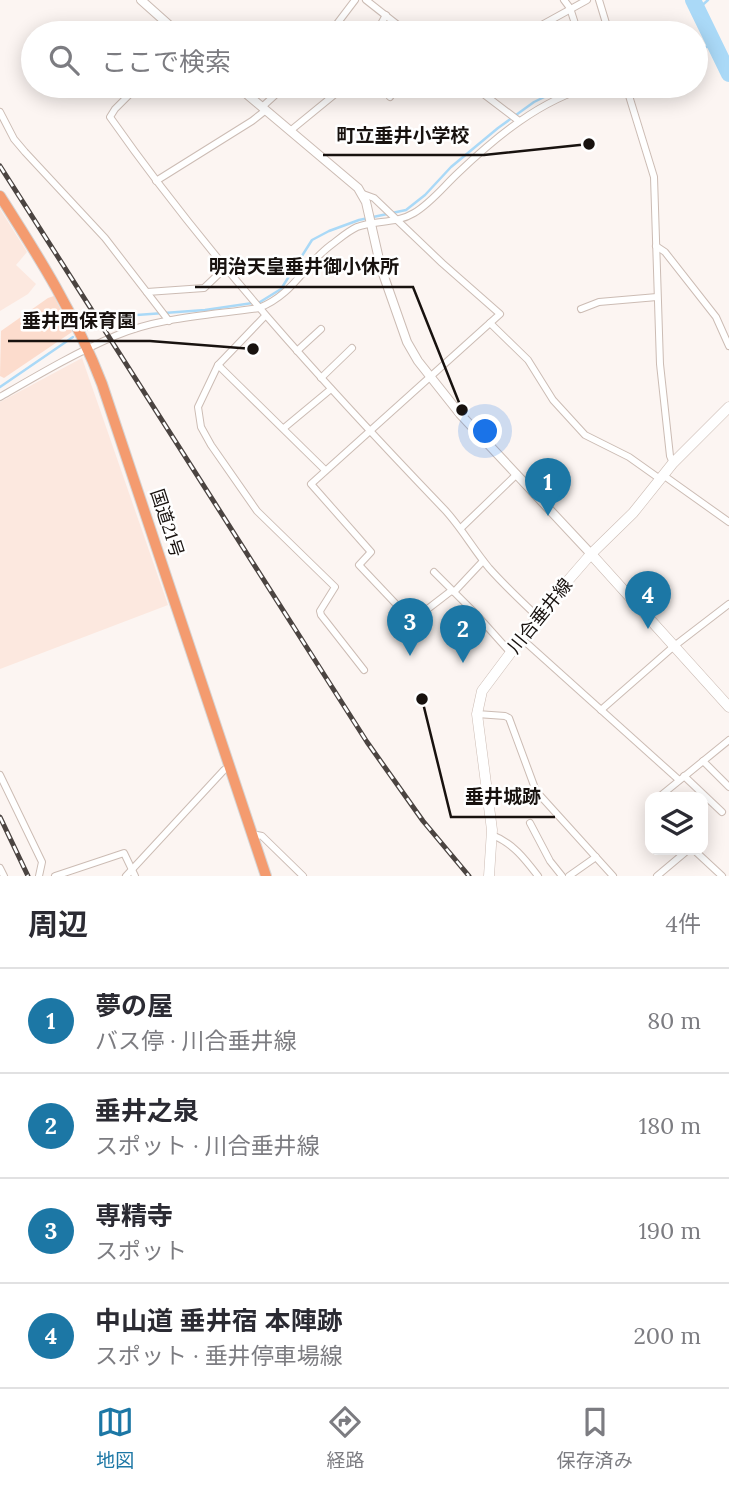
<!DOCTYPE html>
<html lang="ja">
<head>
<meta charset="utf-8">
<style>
	body { margin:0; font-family:Lora,"Noto Sans JP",serif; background:#f7f7f7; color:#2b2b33 }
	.controls { position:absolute; right:21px; bottom:21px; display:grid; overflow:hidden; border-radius:14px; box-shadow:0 4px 18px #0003 }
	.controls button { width:63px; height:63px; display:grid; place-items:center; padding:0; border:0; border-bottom:2px solid #e1e1e2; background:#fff; color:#2b2b33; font:35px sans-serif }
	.you { position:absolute; left:486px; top:432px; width:24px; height:24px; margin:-18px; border:5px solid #fff; border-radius:50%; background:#1a73e8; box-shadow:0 0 0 10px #1a73e833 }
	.badge { display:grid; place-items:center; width:46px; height:46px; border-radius:50%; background:#1c77a5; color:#fff; font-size:23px; font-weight:700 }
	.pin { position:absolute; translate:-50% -58px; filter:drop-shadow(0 2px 4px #0008) }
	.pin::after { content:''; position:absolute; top:37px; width:24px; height:21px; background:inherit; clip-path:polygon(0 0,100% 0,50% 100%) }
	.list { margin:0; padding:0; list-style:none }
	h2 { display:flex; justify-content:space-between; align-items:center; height:91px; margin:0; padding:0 28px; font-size:30px }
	h2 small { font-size:23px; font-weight:400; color:#7c7c81 }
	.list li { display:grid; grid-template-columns:46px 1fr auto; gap:21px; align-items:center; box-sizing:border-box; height:105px; padding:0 28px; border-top:2px solid #e1e1e2 }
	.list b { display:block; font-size:26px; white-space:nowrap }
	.list p { margin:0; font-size:23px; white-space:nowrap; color:#7c7c81 }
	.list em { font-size:23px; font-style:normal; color:#7c7c81 }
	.icon { flex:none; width:38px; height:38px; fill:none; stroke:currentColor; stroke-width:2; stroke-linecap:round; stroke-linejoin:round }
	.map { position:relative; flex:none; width:729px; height:876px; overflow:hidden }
	.search { position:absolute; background:#fff; box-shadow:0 4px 18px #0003; left:21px; right:21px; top:21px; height:77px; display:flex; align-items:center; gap:18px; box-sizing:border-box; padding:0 24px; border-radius:38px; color:#7c7c81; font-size:26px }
	.sheet { height:511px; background:#fff }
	nav { display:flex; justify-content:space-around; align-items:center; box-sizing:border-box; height:98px; border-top:2px solid #e1e1e2; background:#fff; font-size:19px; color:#7c7c81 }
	nav a { display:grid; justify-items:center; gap:4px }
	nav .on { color:#1c77a5 }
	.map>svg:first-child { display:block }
	.built { fill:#fce8df }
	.green { fill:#fcdccd }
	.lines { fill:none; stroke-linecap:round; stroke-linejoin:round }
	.stream { stroke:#aad9f7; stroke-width:2.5 }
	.river { stroke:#aad9f7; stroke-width:16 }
	.minor-casing { stroke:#ccbcb4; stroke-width:8 }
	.tertiary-casing { stroke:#ccbcb4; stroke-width:10 }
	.secondary-casing { stroke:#ccbcb4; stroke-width:11 }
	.trunk-casing { stroke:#d5d4d4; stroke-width:12 }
	.minor { stroke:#fff; stroke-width:6 }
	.tertiary { stroke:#fff; stroke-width:8 }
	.secondary { stroke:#fff; stroke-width:10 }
	.trunk { stroke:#f49b6f; stroke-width:10 }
	.rail-casing { stroke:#4b4441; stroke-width:5 }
	.rail { stroke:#fff; stroke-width:2.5; stroke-dasharray:8; stroke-linecap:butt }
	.labels { text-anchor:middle; stroke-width:5; stroke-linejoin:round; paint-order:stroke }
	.street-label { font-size:18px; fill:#18120f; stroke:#fff }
	.leader { fill:none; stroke:#18120f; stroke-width:2.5 }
	.callout-dot { fill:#18120f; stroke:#fff; stroke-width:2.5 }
	.callout-label { font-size:19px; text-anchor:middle; font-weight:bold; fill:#18120f; stroke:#fff; stroke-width:5; stroke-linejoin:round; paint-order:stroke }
</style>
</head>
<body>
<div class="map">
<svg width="729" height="876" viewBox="0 0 729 876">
	<rect width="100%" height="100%" fill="#fcf5f2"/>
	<g class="built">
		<polygon points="0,209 27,252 16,265 36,284 28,294 0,311"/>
		<polygon points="82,358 168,605 0,669 0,402"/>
	</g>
	<polygon class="green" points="54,296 72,332 4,378 0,376 1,331 48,298"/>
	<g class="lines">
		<g class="stream">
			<polyline points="698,9 708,0"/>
			<polyline points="696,48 715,46"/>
			<polyline points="88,329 123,316 205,310 260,302 281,289 312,240 329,231 359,220 406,210 425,195 451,167 498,128 534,102 567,86"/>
			<polyline points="0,387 73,337"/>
		</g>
		<polyline class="river" points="693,0 729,74"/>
		<g class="minor-casing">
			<g id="minor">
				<polyline points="366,0 408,33"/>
				<polyline points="564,0 570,8 578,33"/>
				<polyline points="599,0 609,33"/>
				<polyline points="540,26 587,0"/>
				<polyline points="330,33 355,0"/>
				<polyline points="376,33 386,15"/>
				<path d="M138,86L115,109L110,117C209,258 325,385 444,509C461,527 473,549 489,568C504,585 521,601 538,617"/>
				<polyline points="473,86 519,121"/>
				<polyline points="626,86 654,177 660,364 670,456 673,463"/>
				<polyline points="390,97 397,86"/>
				<polyline points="262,107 285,86"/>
				<polyline points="0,112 14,139 25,152 105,238 169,321"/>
				<polyline points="290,131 345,86"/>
				<polyline points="156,181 252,121 266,110"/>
				<polyline points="363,194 374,198 442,263 500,314 311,484 371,552 359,565 412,621 451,591 454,592 483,561"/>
				<polyline points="656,246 665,252 716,317 729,346"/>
				<polyline points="147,292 204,288 225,268"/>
				<polyline points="581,309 599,302 657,297"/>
				<polyline points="265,316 218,365 198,407 201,427 211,445 257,511 335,587 320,611 321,615 364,670"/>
				<polyline points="490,323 528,360 553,400 585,435 629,457 660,479"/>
				<polyline points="297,351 321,329"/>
				<polyline points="218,365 325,470"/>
				<polyline points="321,378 352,348"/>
				<path d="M0,397C38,375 75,353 115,336C159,317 212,315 259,308C294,294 302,267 331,245C339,239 348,231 357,227C376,220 396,224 414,213C431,203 444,186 458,173C496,137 540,100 592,86"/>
				<polyline points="284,428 331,389"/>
				<polyline points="663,475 729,522"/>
				<polyline points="461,528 517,474"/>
				<polyline points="434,572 475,613 510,652"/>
				<polyline points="521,638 679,780"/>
				<polyline points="601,710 673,647 729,604"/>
				<polyline points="477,714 505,716 509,718 536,791 613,876"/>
				<polyline points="703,761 729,787"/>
				<polyline points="0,775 42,862 39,876"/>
				<polyline points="684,776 722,812"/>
				<polyline points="659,797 729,740"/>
				<polyline points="530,823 550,861 562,876"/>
				<polyline points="252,834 262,836 303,876"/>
				<path d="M492,835C513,843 525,859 538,876"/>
				<polyline points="694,850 722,876"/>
				<polyline points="0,868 4,876"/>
				<polyline points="55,876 124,853 135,876"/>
				<polyline points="126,876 224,770 230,766"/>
				<polyline points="569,876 596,857"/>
				<polyline points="657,876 688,850"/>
			</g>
		</g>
		<g class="tertiary-casing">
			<g id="tertiary">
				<polyline points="141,0 178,33"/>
				<polyline points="237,86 358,188 366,202 381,268 407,342 418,361 460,414 591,554"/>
			</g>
		</g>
		<g class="secondary-casing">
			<g id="secondary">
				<polyline points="591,554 729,707"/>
				<polyline points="489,876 492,830 477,714 482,691 545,607 591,554 633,513 673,463 729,407"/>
			</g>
		</g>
		<g class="trunk-casing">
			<path id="trunk" d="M0,196C39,257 76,316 102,384L266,876"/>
		</g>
		<use href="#minor" class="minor"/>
		<use href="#tertiary" class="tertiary"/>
		<use href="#secondary" class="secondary"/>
		<use href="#trunk" class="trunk"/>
		<g class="rail-casing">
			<g id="rail">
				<polyline points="0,166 367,742 423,821 469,876"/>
				<polyline points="0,817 28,876"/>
			</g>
		</g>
		<use href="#rail" class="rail"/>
	</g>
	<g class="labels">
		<g class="street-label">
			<text transform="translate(167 523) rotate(72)" y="6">国道21号</text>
			<text transform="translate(540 616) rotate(-51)" y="6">川合垂井線</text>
		</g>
	</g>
	<path class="leader" d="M589 144L484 155H323M462 410L413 287H195M253 349L150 341H8M422 699L451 817H555"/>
	<g class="callout-dot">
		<circle cx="589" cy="144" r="7"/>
		<circle cx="462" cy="410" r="7"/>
		<circle cx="253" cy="349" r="7"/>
		<circle cx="422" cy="699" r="7"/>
	</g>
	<g class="callout-label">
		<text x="403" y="142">町立垂井小学校</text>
		<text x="304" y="273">明治天皇垂井御小休所</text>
		<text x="79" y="327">垂井西保育園</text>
		<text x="503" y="803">垂井城跡</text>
	</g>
</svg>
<div class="controls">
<button><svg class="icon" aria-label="layers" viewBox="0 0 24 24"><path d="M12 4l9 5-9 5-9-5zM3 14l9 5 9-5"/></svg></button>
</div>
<div class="you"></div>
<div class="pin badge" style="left:548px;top:516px">1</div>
<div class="pin badge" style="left:463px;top:663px">2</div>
<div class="pin badge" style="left:410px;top:656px">3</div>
<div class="pin badge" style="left:648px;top:629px">4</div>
<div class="search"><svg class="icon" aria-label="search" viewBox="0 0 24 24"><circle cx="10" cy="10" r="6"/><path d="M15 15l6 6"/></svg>ここで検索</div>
</div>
<section class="sheet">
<h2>周辺<small>4件</small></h2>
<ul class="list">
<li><span class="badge">1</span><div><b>夢の屋</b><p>バス停 · 川合垂井線</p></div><em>80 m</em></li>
<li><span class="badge">2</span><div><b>垂井之泉</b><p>スポット · 川合垂井線</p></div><em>180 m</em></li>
<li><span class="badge">3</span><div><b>専精寺</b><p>スポット</p></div><em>190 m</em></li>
<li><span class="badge">4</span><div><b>中山道 垂井宿 本陣跡</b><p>スポット · 垂井停車場線</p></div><em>200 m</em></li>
</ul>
</section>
<nav>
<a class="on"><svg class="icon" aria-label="map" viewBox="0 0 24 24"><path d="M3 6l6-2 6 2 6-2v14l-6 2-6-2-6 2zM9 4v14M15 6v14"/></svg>地図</a>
<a><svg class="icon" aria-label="directions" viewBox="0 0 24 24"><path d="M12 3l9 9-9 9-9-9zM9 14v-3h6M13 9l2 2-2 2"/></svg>経路</a>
<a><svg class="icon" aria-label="saved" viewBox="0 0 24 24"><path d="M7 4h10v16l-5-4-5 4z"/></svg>保存済み</a>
</nav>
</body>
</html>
